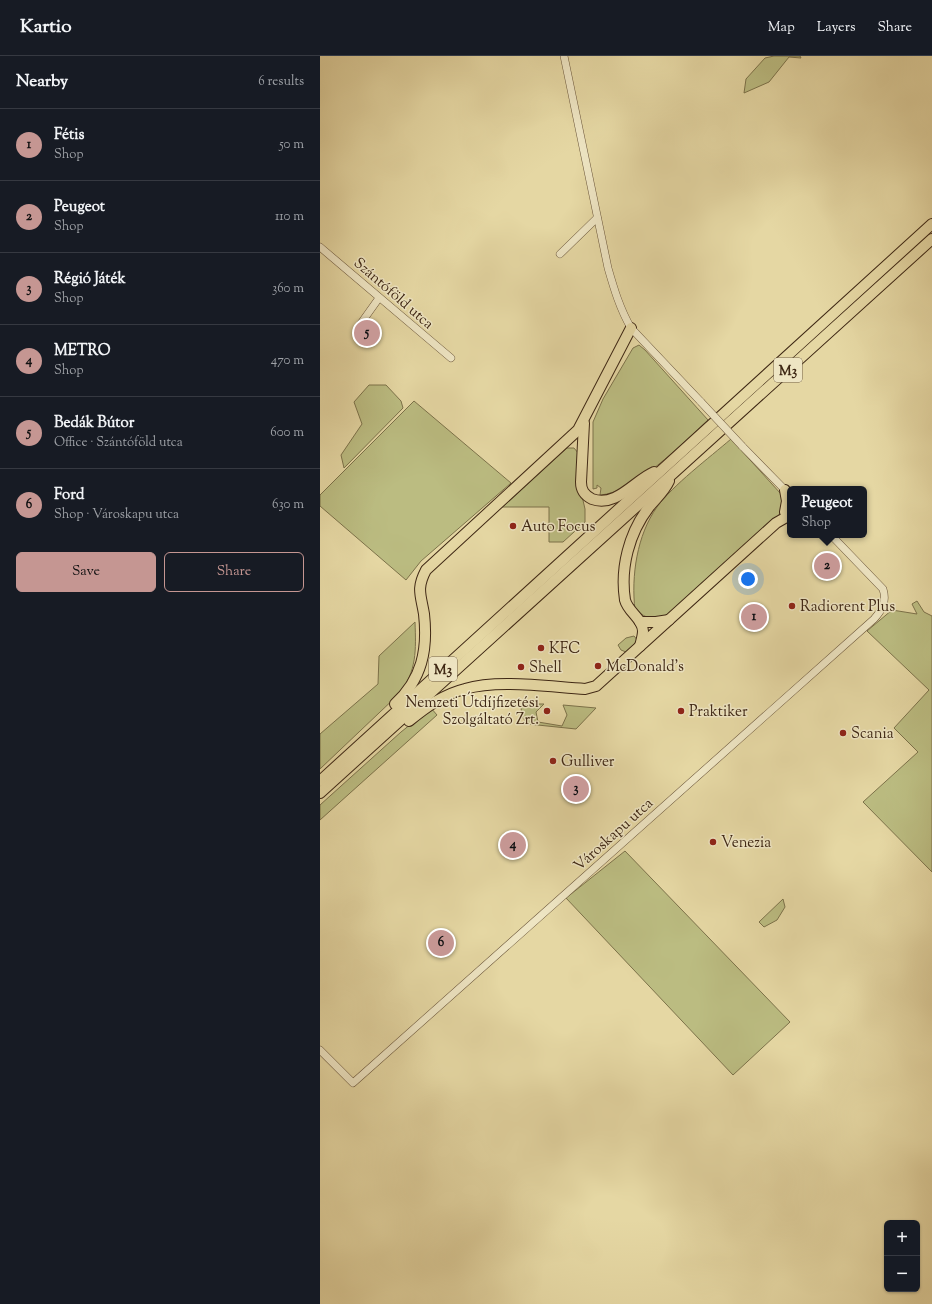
<!DOCTYPE html>
<html lang="en">
<head>
<meta charset="utf-8">
<style>
	body { margin:0; font-family:"Sorts Mill Goudy",serif; background:#242831; color:#f1f3f6 }
	.controls { position:absolute; right:12px; bottom:12px; display:grid; overflow:hidden; border-radius:6px; box-shadow:0 1px 3px #0004 }
	.controls button { width:36px; height:36px; display:grid; place-items:center; padding:0; border:0; border-bottom:1px solid #363941; background:#171b24; color:#f1f3f6; font:20px sans-serif }
	.you { position:absolute; left:428px; top:523px; width:14px; height:14px; margin:-10px; border:3px solid #fff; border-radius:50%; background:#1a73e8; box-shadow:0 0 0 6px #1a73e833 }
	.badge { display:grid; place-items:center; width:26px; height:26px; border-radius:50%; background:#c59692; color:#111; font-size:13px; font-weight:700 }
	.pin { position:absolute; translate:-50% -50%; border:2px solid #fff; box-shadow:0 1px 4px #0006 }
	.popup { position:absolute; left:467px; top:430px; width:80px; height:52px; box-sizing:border-box; display:grid; place-content:center; border-radius:6px; background:#171b24; filter:drop-shadow(0 1px 3px #0005); font-size:13px; white-space:nowrap; color:#9ea1a6 }
	.popup b { font-size:15px; color:#f1f3f6 }
	.popup::after { content:''; position:absolute; left:50%; top:100%; margin-left:-8px; border:8px solid transparent; border-top-color:#171b24 }
	.list { margin:0; padding:0; list-style:none }
	h2 { display:flex; justify-content:space-between; align-items:center; height:52px; margin:0; padding:0 16px; font-size:17px }
	h2 small { font-size:13px; font-weight:400; color:#9ea1a6 }
	.list li { display:grid; grid-template-columns:26px 1fr auto; gap:12px; align-items:center; box-sizing:border-box; height:72px; padding:0 16px; border-top:1px solid #363941 }
	.list b { display:block; font-size:15px; white-space:nowrap }
	.list p { margin:0; font-size:13px; white-space:nowrap; color:#9ea1a6 }
	.list em { font-size:13px; font-style:normal; color:#9ea1a6 }
	.actions { display:flex; gap:8px; padding:12px 16px }
	.actions a { flex:1; padding:9px 0; border:1px solid #c59692; border-radius:6px; text-align:center; font-size:14px; color:#c59692 }
	.actions .main { background:#c59692; color:#111 }
	.map { position:relative; flex:none; width:612px; height:1248px; overflow:hidden }
	header { display:flex; align-items:center; gap:24px; box-sizing:border-box; height:56px; padding:0 20px; background:#171b24; border-bottom:1px solid #363941 }
	header strong { font-size:19px }
	nav { display:flex; gap:22px; margin-inline-start:auto; font-size:14px }
	main { display:flex }
	aside { flex:1; background:#171b24 }
	.map>svg:first-child { display:block }
	.green { fill:#bbbc81; stroke:#7c724a }
	.lines { fill:none; stroke-linecap:round; stroke-linejoin:round }
	.minor-casing { stroke:#685338; stroke-width:8 }
	.highway-casing { stroke:#3e2714; stroke-width:12 }
	.minor { stroke:#eee5c3; stroke-width:7 }
	.highway { stroke:#e5d7a3; stroke-width:10 }
	.minor-bridge-casing { stroke:#685338; stroke-width:8; stroke-linecap:butt }
	.minor-bridge { stroke:#eee5c3; stroke-width:7 }
	.poi-dot { fill:#8f2418; stroke:#eee5c3; stroke-width:1.5 }
	.labels { text-anchor:middle; stroke-width:3; stroke-linejoin:round; paint-order:stroke }
	.shield { fill:#eee5c3; stroke:#736048; stroke-width:1 }
	.shield-label { font-size:14px; font-weight:bold; fill:#3e2714 }
	.street-label { font-size:15px; fill:#3e2714; stroke:#eee5c3 }
	.poi-label { font-size:15px; fill:#3e2714; stroke:#eee5c3; text-anchor:start }
</style>
</head>
<body>
<header>
<strong>Kartio</strong>
<nav><a>Map</a><a>Layers</a><a>Share</a></nav>
</header>
<main>
<aside>
<h2>Nearby<small>6 results</small></h2>
<ul class="list">
<li><span class="badge">1</span><div><b>Fétis</b><p>Shop</p></div><em>50 m</em></li>
<li><span class="badge">2</span><div><b>Peugeot</b><p>Shop</p></div><em>110 m</em></li>
<li><span class="badge">3</span><div><b>Régió Játék</b><p>Shop</p></div><em>360 m</em></li>
<li><span class="badge">4</span><div><b>METRO</b><p>Shop</p></div><em>470 m</em></li>
<li><span class="badge">5</span><div><b>Bedák Bútor</b><p>Office · Szántóföld utca</p></div><em>600 m</em></li>
<li><span class="badge">6</span><div><b>Ford</b><p>Shop · Városkapu utca</p></div><em>630 m</em></li>
</ul>
<div class="actions"><a class="main">Save</a><a>Share</a></div>
</aside>
<div class="map">
<svg width="612" height="1248" viewBox="0 0 612 1248">
	<rect width="100%" height="100%" fill="#e5d7a3"/>
	<filter id="stains"><feTurbulence type="fractalNoise" baseFrequency=".005" numOctaves="4"/><feColorMatrix values="0 0 0 0 .2 0 0 0 0 .09 0 0 0 0 .02 0 0 0 .5 -.17"/></filter>
	<radialGradient id="worn" r=".72"><stop offset=".6" stop-color="#630" stop-opacity="0"/><stop offset="1" stop-color="#630" stop-opacity=".3"/></radialGradient>
	<g class="green">
		<polygon points="454,0 480,0 481,2 469,1 449,26 424,37 426,23 445,2"/>
		<path d="M319,289L325,294L388,364C363,387 314,437 280,439L281,432L277,429V432L273,433V366L283,343L313,292Z"/>
		<polygon points="49,329 66,329 81,345 83,352 24,412 21,399 42,368 34,346"/>
		<polygon points="94,345 191,427 101,505 86,524 0,450 0,439"/>
		<path d="M411,383L461,438L463,451L459,459L440,478L350,559C335,566 328,563 315,554C311,520 317,479 337,451C353,429 389,402 411,383Z"/>
		<polygon points="247,392 254,392 259,398 262,440 265,453 265,466 243,486 229,486 229,451 182,451"/>
		<polygon points="597,545 604,556 612,560 612,816 543,746 598,696 574,672 609,634 547,575 572,554 597,558 592,548"/>
		<path d="M95,566C96,594 97,615 79,638L0,713V678L58,628L59,600Z"/>
		<polygon points="314,580 318,585 306,596 301,594 298,589 306,582"/>
		<polygon points="203,648 224,648 216,656 218,666 242,670 247,659 243,649 276,652 256,673 208,668 202,661 201,651"/>
		<polygon points="111,652 117,659 0,764 0,749 81,676"/>
		<polygon points="305,795 470,966 413,1019 246,842"/>
		<polygon points="463,843 465,851 457,864 444,871 439,866"/>
	</g>
	<g class="lines">
		<g class="minor-casing">
			<g id="minor">
				<path d="M244,0L288,212C294,233 300,253 311,272L381,346"/>
				<polyline points="0,191 131,302"/>
				<polyline points="240,198 277,162"/>
				<polyline points="39,270 59,242"/>
				<polyline points="422,390 468,437"/>
				<path d="M0,994L33,1027L554,563C562,554 567,546 563,533L511,479"/>
			</g>
		</g>
		<g class="highway-casing">
			<g id="highway">
				<path d="M264,367L261,426C261,434 264,439 272,443C296,452 315,424 334,416"/>
				<polyline points="465,434 467,445 465,456"/>
				<polyline points="320,566 336,566 349,564"/>
				<path d="M320,590C321,586 323,580 323,575C323,563 308,556 305,544C300,512 309,477 329,451C336,442 344,436 349,425"/>
				<path d="M75,648C102,623 108,594 104,558C101,539 96,533 106,514L258,374L311,272"/>
				<path d="M89,665C106,651 124,638 145,633C178,623 230,631 265,633L276,630L456,467L470,459"/>
				<polyline points="0,725 612,168"/>
				<polyline points="0,737 612,183"/>
			</g>
		</g>
		<use href="#minor" class="minor"/>
		<use href="#highway" class="highway"/>
		<g class="minor-bridge-casing">
			<polyline id="minor-bridge" points="381,346 422,390"/>
		</g>
		<use href="#minor-bridge" class="minor-bridge"/>
	</g>
	<g class="poi-dot">
		<circle cx="193" cy="470" r="4"/>
		<circle cx="472" cy="550" r="4"/>
		<circle cx="221" cy="592" r="4"/>
		<circle cx="278" cy="610" r="4"/>
		<circle cx="201" cy="611" r="4"/>
		<circle cx="227" cy="655" r="4"/>
		<circle cx="361" cy="655" r="4"/>
		<circle cx="523" cy="677" r="4"/>
		<circle cx="233" cy="705" r="4"/>
		<circle cx="393" cy="786" r="4"/>
	</g>
	<g class="labels">
		<g class="shield">
			<rect x="454" y="302" width="28" height="24" rx="3"/>
			<rect x="109" y="601" width="28" height="24" rx="3"/>
		</g>
		<g class="shield-label">
			<text x="468" y="319">M3</text>
			<text x="123" y="618">M3</text>
		</g>
		<g class="street-label">
			<text transform="translate(74 237) rotate(41)" y="5">Szántóföld utca</text>
			<text transform="translate(293 778) rotate(-42)" y="5">Városkapu utca</text>
		</g>
		<g class="poi-label">
			<text x="201" y="475">Auto Focus</text>
			<text x="480" y="555">Radiorent Plus</text>
			<text x="229" y="597">KFC</text>
			<text x="286" y="615">McDonald's</text>
			<text x="209" y="616">Shell</text>
			<text x="219" y="651" text-anchor="end">Nemzeti Útdíjfizetési<tspan x="219" dy="17">Szolgáltató Zrt.</tspan></text>
			<text x="369" y="660">Praktiker</text>
			<text x="531" y="682">Scania</text>
			<text x="241" y="710">Gulliver</text>
			<text x="401" y="791">Venezia</text>
		</g>
	</g>
	<rect width="100%" height="100%" filter="url(#stains)"/>
	<rect width="100%" height="100%" fill="url(#worn)"/>
</svg>
<div class="controls">
<button>+</button>
<button>−</button>
</div>
<div class="you"></div>
<div class="pin badge" style="left:434px;top:561px">1</div>
<div class="pin badge" style="left:507px;top:510px">2</div>
<div class="popup"><b>Peugeot</b>Shop</div>
<div class="pin badge" style="left:256px;top:733px">3</div>
<div class="pin badge" style="left:193px;top:789px">4</div>
<div class="pin badge" style="left:47px;top:277px">5</div>
<div class="pin badge" style="left:121px;top:887px">6</div>
</div>
</main>
</body>
</html>
